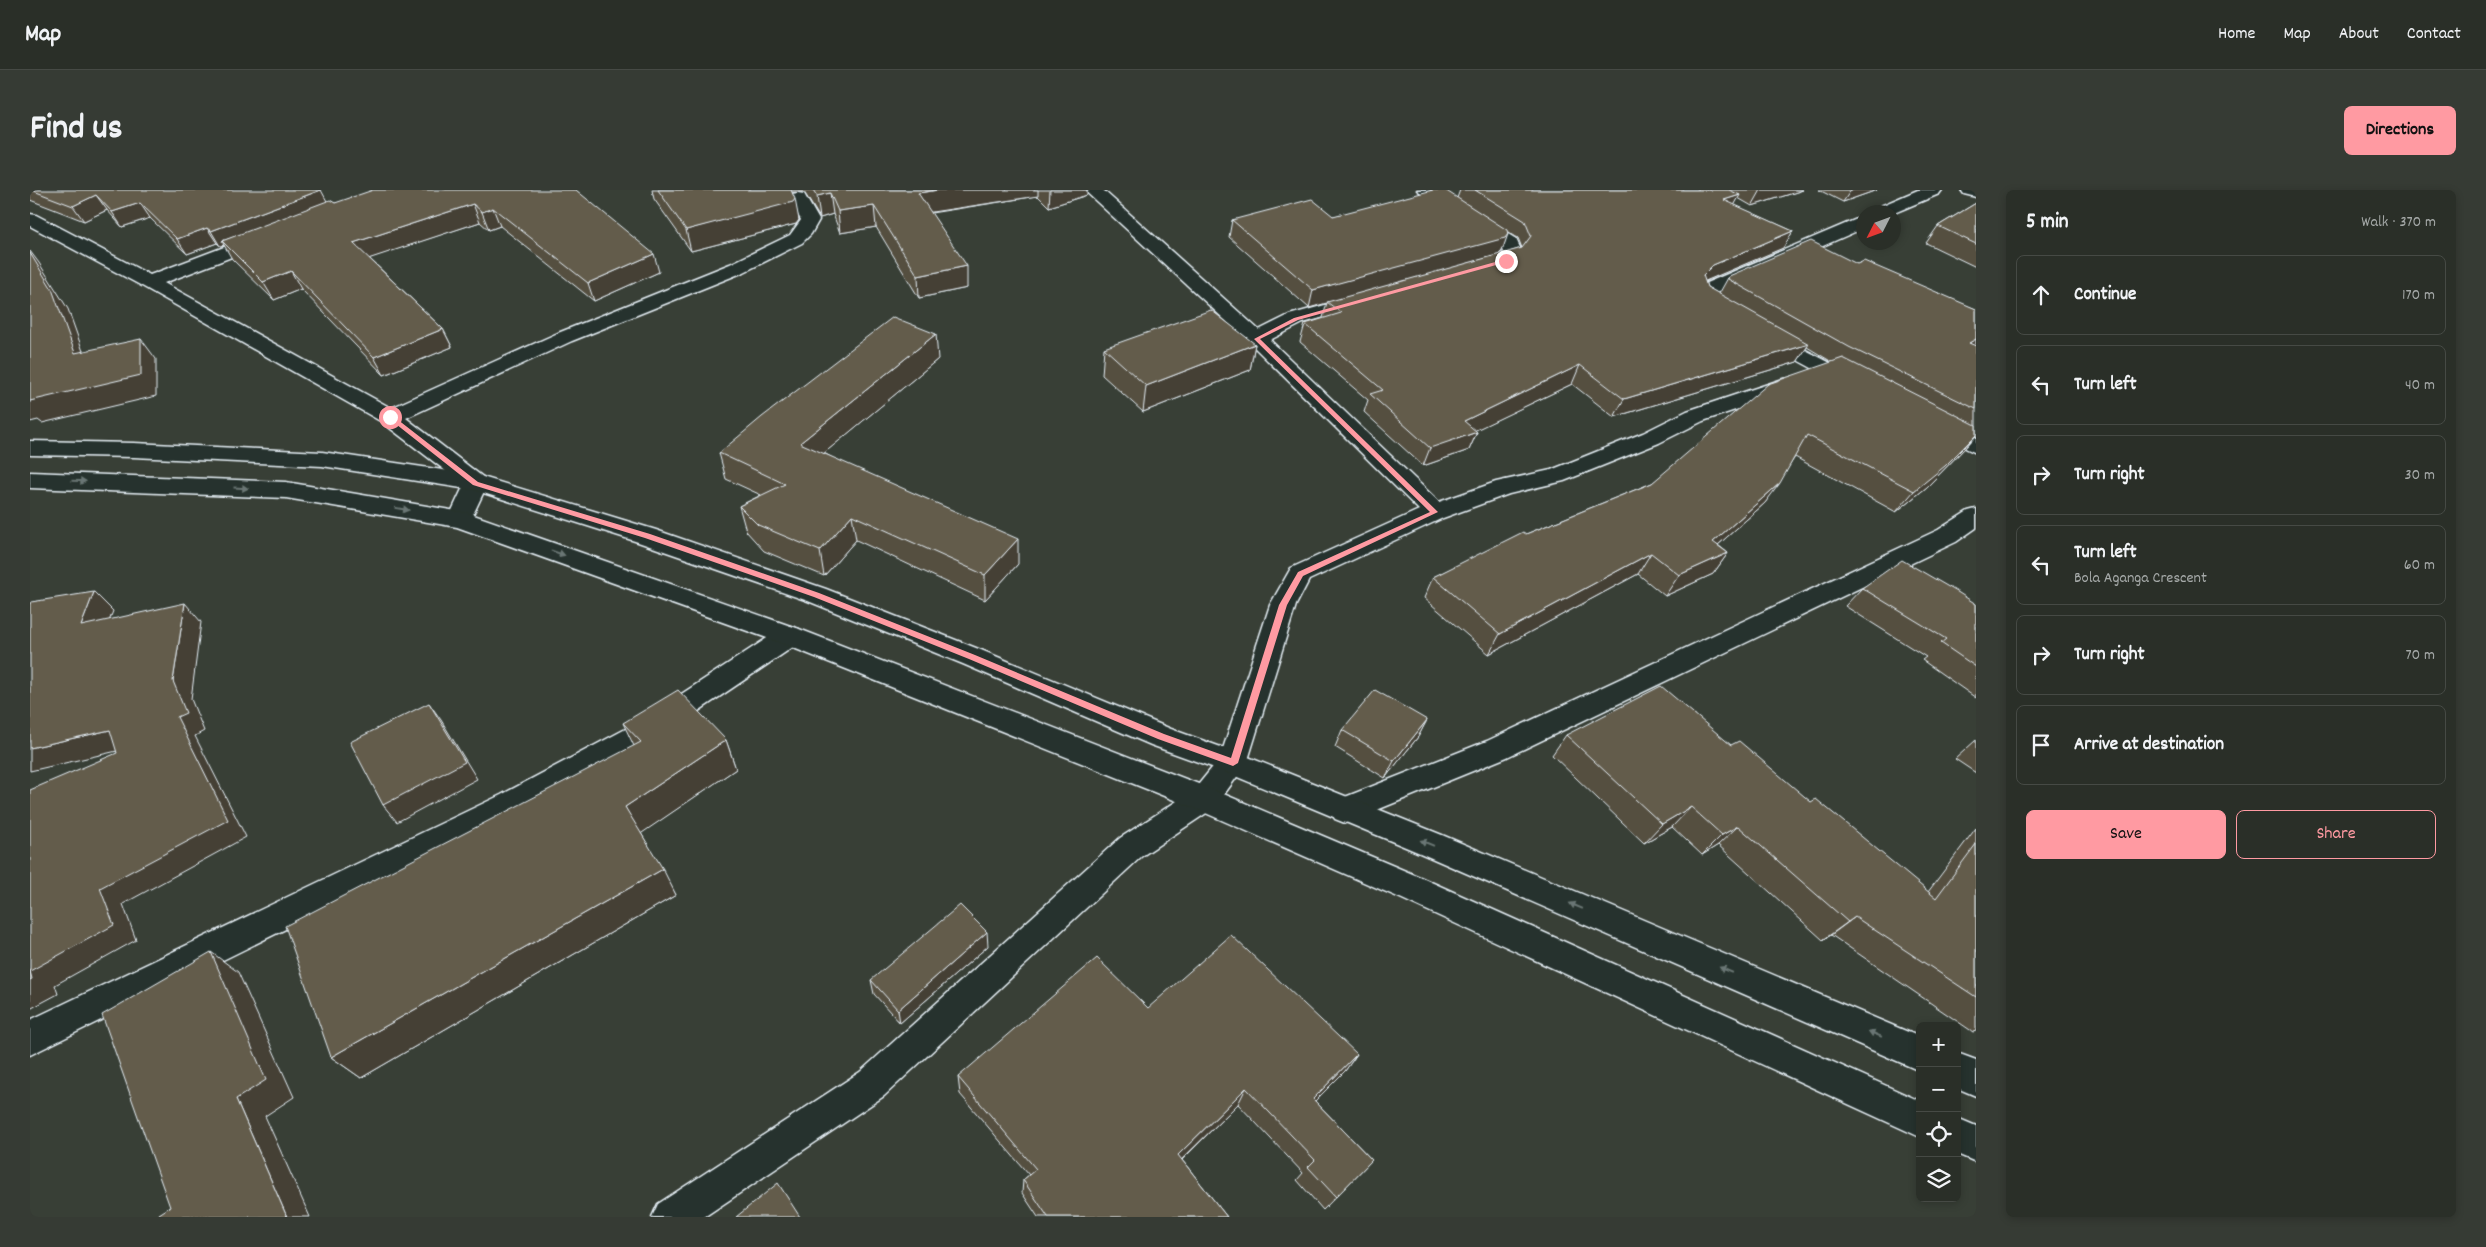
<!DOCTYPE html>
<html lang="en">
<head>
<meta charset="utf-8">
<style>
	body { margin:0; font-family:Dekko,sans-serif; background:#363b34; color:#f1f3f6 }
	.controls { position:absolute; right:15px; bottom:15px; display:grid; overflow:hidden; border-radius:8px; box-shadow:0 2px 8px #0003 }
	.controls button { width:45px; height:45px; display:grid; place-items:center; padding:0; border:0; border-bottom:1px solid #464a45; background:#2a2f28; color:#f1f3f6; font:25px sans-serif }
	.compass { position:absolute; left:1826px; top:15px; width:45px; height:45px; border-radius:50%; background:#2a2f28; box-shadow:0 2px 8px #0003; rotate:228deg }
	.stop { position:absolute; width:15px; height:15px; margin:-11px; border:4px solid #ff9aa2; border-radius:50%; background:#fff }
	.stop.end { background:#ff9aa2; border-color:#fff; box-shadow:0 1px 5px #0008 }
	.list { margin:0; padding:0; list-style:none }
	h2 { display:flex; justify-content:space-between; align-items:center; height:65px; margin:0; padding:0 20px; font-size:21px }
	h2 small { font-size:16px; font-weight:400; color:#a5a9a8 }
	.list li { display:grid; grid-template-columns:32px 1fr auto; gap:15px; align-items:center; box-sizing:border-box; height:80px; margin:0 10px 10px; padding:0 10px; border:1px solid #464a45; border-radius:8px }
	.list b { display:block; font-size:19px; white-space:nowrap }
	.list p { margin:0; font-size:16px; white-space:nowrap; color:#a5a9a8 }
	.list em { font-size:16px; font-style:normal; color:#a5a9a8 }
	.actions { display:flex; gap:10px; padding:15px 20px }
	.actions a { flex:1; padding:11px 0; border:1px solid #ff9aa2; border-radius:8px; text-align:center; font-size:18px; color:#ff9aa2 }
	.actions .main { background:#ff9aa2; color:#111 }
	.icon { flex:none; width:28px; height:28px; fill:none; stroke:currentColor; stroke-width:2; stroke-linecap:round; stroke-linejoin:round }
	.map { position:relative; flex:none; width:1946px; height:1027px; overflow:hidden; border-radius:8px }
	header { display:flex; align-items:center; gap:30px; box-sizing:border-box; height:70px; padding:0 25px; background:#2a2f28; border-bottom:1px solid #464a45 }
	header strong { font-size:24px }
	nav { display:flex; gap:28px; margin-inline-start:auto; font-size:18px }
	.intro { display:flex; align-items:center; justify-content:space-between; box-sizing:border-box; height:120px; padding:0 30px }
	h1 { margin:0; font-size:35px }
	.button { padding:12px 22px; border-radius:8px; background:#ff9aa2; color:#111; font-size:18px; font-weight:700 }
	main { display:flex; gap:30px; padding:0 30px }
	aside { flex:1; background:#2a2f28; border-radius:8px; box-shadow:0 2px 8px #0003 }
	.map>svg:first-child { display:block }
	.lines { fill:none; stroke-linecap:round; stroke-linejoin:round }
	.street-casing { stroke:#e8f1f8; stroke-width:3 }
	.primary-casing { stroke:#e8f1f8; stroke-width:3 }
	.street { fill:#26332d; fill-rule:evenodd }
	.primary { fill:#26332d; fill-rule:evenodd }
	.wall { fill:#554f41; stroke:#e8f1f8; fill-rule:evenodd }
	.shaded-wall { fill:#454035; stroke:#e8f1f8 }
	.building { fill:#635c4c; stroke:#e8f1f8 }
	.oneway { fill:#6a7674 }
	.route { fill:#ff9aa2 }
</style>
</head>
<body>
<header>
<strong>Map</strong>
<nav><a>Home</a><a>Map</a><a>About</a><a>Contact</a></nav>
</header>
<div class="intro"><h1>Find us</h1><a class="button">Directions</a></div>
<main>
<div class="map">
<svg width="1946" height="1027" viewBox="0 0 1946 1027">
	<rect width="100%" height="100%" fill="#383f36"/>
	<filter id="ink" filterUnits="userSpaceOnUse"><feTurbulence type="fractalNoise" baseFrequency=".02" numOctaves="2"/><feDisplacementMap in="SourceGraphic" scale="10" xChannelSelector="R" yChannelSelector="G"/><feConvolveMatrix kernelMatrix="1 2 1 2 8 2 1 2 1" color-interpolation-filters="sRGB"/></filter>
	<g filter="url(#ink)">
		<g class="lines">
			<g class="street-casing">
				<g id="street">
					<polygon points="1054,0 1073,0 1229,140 1259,125 1331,105 1338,107 1341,111 1338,115 1273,133 1240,150 1409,312 1466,292 1521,280 1613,243 1657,221 1753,189 1760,188 1767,189 1771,194 1767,199 1673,231 1629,253 1534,291 1479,304 1413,328 1279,390 1266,415 1217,573 1184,618 1112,666 854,906 674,1027 622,1027 628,1014 830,882 1090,648 1164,600 1190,568 1240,415 1261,378 1389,320 1220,153"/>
					<path d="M1387,0H1408L1486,49L1492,62L1483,75L1451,84L1444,82L1442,78C1449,68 1466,72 1474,62L1472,56Z"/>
					<polygon points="1888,0 1912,0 1909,4 1864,23 1843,22 1846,18"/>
					<polygon points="1931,0 1946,0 1946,7 1934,4"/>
					<polygon points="768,3 774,4 789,30 781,44 772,53 714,82 542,151 376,228 454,288 458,293 438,335 430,337 422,335 418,329 434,295 352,232 112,96 0,36 0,24 6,25 120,85 226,45 238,45 241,49 238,53 134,93 361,218 528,143 700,74 760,45 771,30 759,8 762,4"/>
					<polygon points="1834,26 1834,38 1688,102 1685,107 1707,123 1704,127 1690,127 1666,110 1665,104 1674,94"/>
					<polygon points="1739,141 1831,189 1835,193 1831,197 1824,199 1817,197 1732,151 1729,147 1732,143"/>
					<polygon points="1907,229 1946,247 1946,263 1899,241 1896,236 1899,231"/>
					<polygon points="1946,319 1946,338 1926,352 1477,567 1315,633 1305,629 1300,620 1305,611 1457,551 1908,340 1938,321"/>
					<polygon points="760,436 769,439 773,446 769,453 627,549 491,623 0,865 0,830 471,605 607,533 751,439"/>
				</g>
			</g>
			<g class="primary-casing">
				<g id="primary">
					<polygon points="0,251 104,253 292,262 446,285 626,340 796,399 951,460 1141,539 1213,565 1412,645 1890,847 1890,881 1390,663 1193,581 1121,555 933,474 778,411 608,352 444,300 292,276 104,267 0,265"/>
					<polygon points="0,282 256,292 438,323 769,439 1184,600 1392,688 1890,911 1890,947 1370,708 1164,618 751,453 427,337 256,308 0,298"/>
					<polygon points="1927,863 1946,870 1946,906 1927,898"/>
					<polygon points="1927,928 1946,936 1946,972 1927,964"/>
				</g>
			</g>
			<use href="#street" class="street"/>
			<use href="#primary" class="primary"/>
		</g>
		<g class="wall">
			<polygon points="0,0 297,11 305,13 546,0 629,82 564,111 470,36 459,40 450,32 339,68 413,139 422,157 354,185 271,99 244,110 202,69 194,55 190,56 187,53 157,64 120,28 92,37 77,20 54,31 0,10"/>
			<polygon points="622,0 1057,0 1057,5 1019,17 1008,6 901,23 937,98 889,108 846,37 810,43 803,24 790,28 774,2 762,2 769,30 766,34 661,61 624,9"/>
			<path d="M1430,0H1773L1722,16L1708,8L1704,15L1763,41L1753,58L1675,91L1677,97L1689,104L1699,86L1827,74L1946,119V246L1934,259L1897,297L1866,322L1765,267L1735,313L1688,355L1698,363L1683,384L1635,406L1608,384L1459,464L1394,408L1403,387L1496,344L1622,293L1802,172L1777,157L1767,172L1584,227L1542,194L1445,240L1447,242L1439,260L1393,276L1334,222L1338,210L1270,152L1275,134L1293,128L1297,112L1279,118L1199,47L1202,30L1303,26L1427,8ZM1478,42L1488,48L1492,58L1469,65L1472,61Z"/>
			<polygon points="1789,0 1847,0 1813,12"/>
			<polygon points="1946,13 1946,77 1896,53 1908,36"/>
			<polygon points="1225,154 1220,180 1113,222 1072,185 1074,158"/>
			<polygon points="908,169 794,263 988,374 955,410 826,350 794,386 734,361 716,341 709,316 731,305 696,289 689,263"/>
			<polygon points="1832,398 1946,414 1946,508 1892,470 1896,467 1815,416"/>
			<polygon points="1397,530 1388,547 1355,588 1305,557 1312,540"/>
			<polygon points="593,533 696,550 706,579 611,643 646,705 331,888 301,867 604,556"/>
			<polygon points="1536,545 1701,555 1781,612 1898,702 1946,638 1946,841 1943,842 1801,745 1793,750 1688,655 1672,665 1642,637 1614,653 1522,565"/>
			<polygon points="1946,550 1946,583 1925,569"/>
			<polygon points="958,756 870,833 844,804 841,790"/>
			<polygon points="1118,818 1327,864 1315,881 1285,911 1342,970 1293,1020 1267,990 1273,983 1208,914 1152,970 1197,1027 1008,1027 992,1003 993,990 999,985 930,904 928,887"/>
		</g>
		<g class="shaded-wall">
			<polygon points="291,0 299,15 192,51 194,55 190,56 181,41"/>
			<polygon points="908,0 1008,0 1008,6 889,24 888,3"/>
			<polygon points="1020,0 1057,0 1057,5 1019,17"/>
			<polygon points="1731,0 1773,0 1722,16"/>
			<polygon points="1821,0 1847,0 1813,12"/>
			<polygon points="800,3 803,24 790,28 787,6"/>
			<polygon points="66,5 77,20 54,31 43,16"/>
			<polygon points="1710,5 1700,23 1694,10"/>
			<polygon points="765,9 769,30 766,34 661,61 656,40"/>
			<polygon points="110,13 120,28 92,37 82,22"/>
			<polygon points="443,14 450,32 332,71 323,53"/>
			<polygon points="844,16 846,37 810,43 808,21"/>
			<polygon points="463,18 470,36 459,40 452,22"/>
			<polygon points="177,38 187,53 157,64 147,49"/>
			<polygon points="1763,41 1753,58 1673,92 1673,85 1683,75"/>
			<polygon points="1478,44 1472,61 1468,65 1279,118 1283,100"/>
			<polygon points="0,61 9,73 38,119 61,184 45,163 0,63"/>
			<polygon points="624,64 629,82 564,111 558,93"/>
			<polygon points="937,76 937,98 889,108 888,86"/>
			<polygon points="261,81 271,99 244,110 233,92"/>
			<polygon points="413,139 422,157 354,185 344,167"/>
			<polygon points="906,144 908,169 775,279 770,253"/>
			<polygon points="111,149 126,169 126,206 12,233 8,230 0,232 0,211"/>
			<polygon points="1946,149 1946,157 1939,153"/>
			<polygon points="1225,154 1220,180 1113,222 1116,196"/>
			<polygon points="1779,154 1767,172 1584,227 1594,209"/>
			<polygon points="1550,175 1542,194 1427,249 1447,242 1439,260 1393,276 1400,258 1434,231"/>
			<polygon points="1946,245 1934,259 1897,297 1866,322 1884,301"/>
			<polygon points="1750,293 1735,313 1669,372 1683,352"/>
			<polygon points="822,325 826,350 794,386 790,361"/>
			<polygon points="988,349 988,374 955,410 955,385"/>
			<polygon points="1621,363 1608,384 1459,464 1470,444"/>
			<polygon points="1698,363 1683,384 1635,406 1649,385"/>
			<polygon points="64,402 83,421 70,455 51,436"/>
			<polygon points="155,413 171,432 161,509 174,541 165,546 216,647 93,714 106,750 25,795 28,804 0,819 0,781 70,698 147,527 143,491"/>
			<polygon points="399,513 411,530 447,589 367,632 353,615"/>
			<polygon points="1397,530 1388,547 1355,588 1364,571"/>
			<polygon points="80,540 100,558 0,581 0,558"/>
			<polygon points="696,550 706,579 609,645 595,617"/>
			<polygon points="1661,617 1642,637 1614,653 1632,634"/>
			<polygon points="1708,636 1688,655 1672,665 1692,645"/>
			<polygon points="633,679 646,705 331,888 301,867"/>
			<polygon points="1825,727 1801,745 1793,750 1818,732"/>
			<polygon points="957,742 958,756 870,833 868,820"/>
			<polygon points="181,762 208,782 264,907 235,926 280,1027 257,1027 206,909"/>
			<polygon points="1327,864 1315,881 1272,924 1283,909"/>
			<polygon points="1216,898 1208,914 1142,979 1148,965"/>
		</g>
		<g class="building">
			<polygon points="1,0 291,0 181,41 177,38 147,49 110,13 82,22 66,5 43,16"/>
			<polygon points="343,0 546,0 624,64 558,93 463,18 452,22 443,14 323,53 413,139 344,167 261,81 233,92 192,51 300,10 305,13"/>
			<polygon points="628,0 761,0 765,9 763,12 656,40"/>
			<polygon points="783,0 908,0 888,3 937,76 888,86 844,16 808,21 800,3 787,6"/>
			<polygon points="1403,0 1415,0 1477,40 1478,44 1475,48 1283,100 1202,30 1282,9 1303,26"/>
			<polygon points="1445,0 1699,0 1710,5 1694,10 1763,41 1683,75 1673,85 1677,97 1779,154 1594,209 1550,175 1434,231 1447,242 1400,258 1340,204 1353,200 1275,134 1311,123 1297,112 1492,58 1501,46 1495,31"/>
			<polygon points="1946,13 1946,54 1908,36"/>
			<polygon points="1781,51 1827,74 1834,71 1946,119 1946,149 1939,153 1946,156 1946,219 1819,157 1698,89 1699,86"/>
			<polygon points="0,63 22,99 45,163 111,149 111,185 0,211"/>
			<polygon points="1181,120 1225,154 1116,196 1074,158"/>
			<polygon points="863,127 906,144 770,253 988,349 955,385 822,325 790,361 728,335 709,316 755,294 689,263 732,227"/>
			<polygon points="1813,168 1946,235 1946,245 1915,276 1884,301 1777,245 1750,293 1683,352 1698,363 1649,385 1621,363 1470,444 1403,387 1493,342 1496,344 1622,293 1738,194"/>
			<polygon points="1872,370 1929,403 1946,414 1946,477 1911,453 1916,449 1832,398"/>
			<polygon points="64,402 51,436 155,413 143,491 156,523 147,527 198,630 70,698 84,735 0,781 2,789 0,790 0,600 87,563 80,540 0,558 0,414 1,412"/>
			<polygon points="1631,496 1701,555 1709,551 1781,612 1786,609 1906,708 1946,654 1946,807 1825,727 1818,732 1708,636 1692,645 1661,617 1632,634 1536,545"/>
			<polygon points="648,500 696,550 595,617 633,679 301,867 255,736 611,552 593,533"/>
			<polygon points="1345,500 1397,530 1364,571 1312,540"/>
			<polygon points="399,513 435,572 353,615 320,552"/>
			<polygon points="930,715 957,742 868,820 841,790"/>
			<polygon points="1201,745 1327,864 1283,909 1342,970 1306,1007 1278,977 1285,970 1216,898 1148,965 1197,1027 1018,1027 993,990 1006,979 928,887 1067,768 1118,818"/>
			<polygon points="181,762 236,890 206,909 257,1027 130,1027 129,1024 140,1017 72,825"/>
			<polygon points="748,993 770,1027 706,1027"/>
		</g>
		<defs><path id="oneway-solid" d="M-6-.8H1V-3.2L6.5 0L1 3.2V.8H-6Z" transform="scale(1.25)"/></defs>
		<g class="oneway">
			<use href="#oneway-solid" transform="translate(49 291) rotate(1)"/>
			<use href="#oneway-solid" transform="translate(211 298) rotate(3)"/>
			<use href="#oneway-solid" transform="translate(372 319) rotate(9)"/>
			<use href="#oneway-solid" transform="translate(528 363) rotate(19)"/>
			<use href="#oneway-solid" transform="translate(1397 653) rotate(-158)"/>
			<use href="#oneway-solid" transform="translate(1546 716) rotate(-157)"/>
			<use href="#oneway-solid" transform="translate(1696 780) rotate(-157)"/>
			<use href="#oneway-solid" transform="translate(1845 844) rotate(-157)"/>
		</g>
	</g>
	<polygon class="route" points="1476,69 1477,72 1268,130 1230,149 1408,322 1273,386 1257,415 1208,573 1203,576 1128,549 939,469 784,407 615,348 443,295 357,227 363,226 448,292 620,344 789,403 945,465 1134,544 1201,568 1249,415 1268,382 1400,322 1224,149 1264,128"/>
</svg>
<div class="controls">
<button>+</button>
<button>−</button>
<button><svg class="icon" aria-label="locate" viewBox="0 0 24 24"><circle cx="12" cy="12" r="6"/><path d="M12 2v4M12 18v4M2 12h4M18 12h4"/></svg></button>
<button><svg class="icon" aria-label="layers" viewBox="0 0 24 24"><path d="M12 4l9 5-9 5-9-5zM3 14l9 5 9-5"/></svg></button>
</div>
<svg class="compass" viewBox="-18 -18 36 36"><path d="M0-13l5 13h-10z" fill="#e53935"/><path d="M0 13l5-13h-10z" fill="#a5a9a8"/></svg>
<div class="stop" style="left:360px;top:227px"></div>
<div class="stop end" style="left:1476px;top:71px"></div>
</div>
<aside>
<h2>5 min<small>Walk · 370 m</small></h2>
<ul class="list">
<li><svg class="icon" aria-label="ahead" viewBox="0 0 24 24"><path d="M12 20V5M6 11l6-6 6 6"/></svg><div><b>Continue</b></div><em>170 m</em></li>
<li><svg class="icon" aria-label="left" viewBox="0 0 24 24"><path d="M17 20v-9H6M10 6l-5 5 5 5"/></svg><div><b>Turn left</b></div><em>40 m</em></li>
<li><svg class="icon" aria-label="right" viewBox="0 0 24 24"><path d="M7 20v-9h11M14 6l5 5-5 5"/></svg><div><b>Turn right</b></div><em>30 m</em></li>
<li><svg class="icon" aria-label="left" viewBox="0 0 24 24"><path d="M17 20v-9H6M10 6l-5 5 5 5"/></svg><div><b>Turn left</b><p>Bola Aganga Crescent</p></div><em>60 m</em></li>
<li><svg class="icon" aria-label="right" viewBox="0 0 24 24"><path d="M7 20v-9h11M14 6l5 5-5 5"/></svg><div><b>Turn right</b></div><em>70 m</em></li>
<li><svg class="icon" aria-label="arrive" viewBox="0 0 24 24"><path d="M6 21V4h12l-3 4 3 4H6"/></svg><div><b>Arrive at destination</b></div></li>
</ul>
<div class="actions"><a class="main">Save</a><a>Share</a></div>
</aside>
</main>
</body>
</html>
